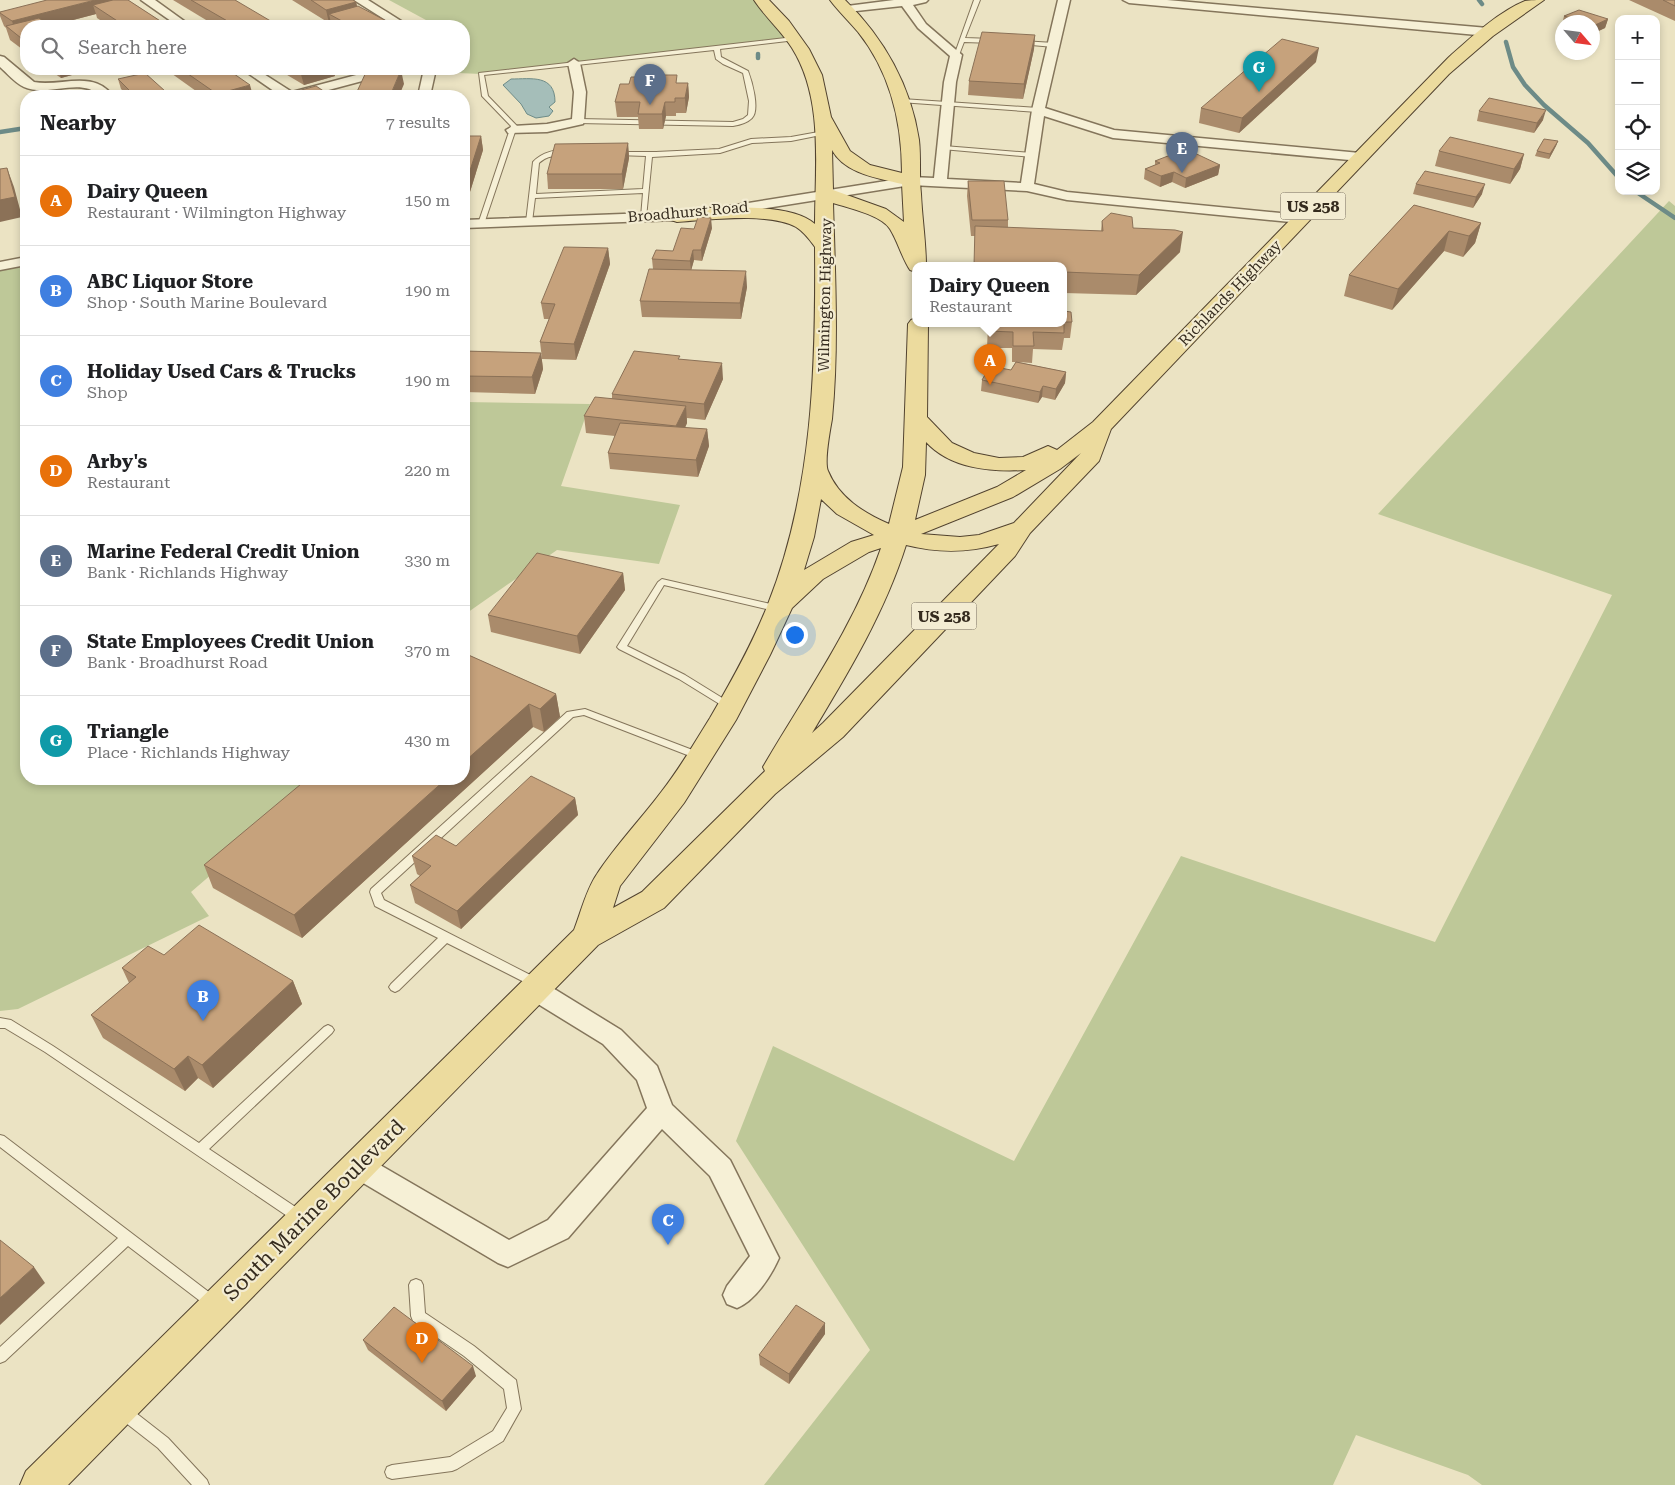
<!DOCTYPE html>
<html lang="en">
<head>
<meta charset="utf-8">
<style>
	body { margin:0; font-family:"Roboto Serif",serif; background:#f6f6f6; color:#202124 }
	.controls { position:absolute; right:15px; top:15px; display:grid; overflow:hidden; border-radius:10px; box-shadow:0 2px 8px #0003 }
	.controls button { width:45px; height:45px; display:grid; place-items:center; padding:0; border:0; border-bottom:1px solid #e0e0e0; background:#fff; color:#202124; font:25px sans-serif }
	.compass { position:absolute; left:1555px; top:15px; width:45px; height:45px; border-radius:50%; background:#fff; box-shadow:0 2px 8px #0003; rotate:118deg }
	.you { position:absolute; left:794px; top:634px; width:18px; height:18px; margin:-12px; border:4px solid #fff; border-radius:50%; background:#1a73e8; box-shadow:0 0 0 8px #1a73e833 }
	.badge { display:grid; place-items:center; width:32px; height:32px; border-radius:50%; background:#ea580c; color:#fff; font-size:16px; font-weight:700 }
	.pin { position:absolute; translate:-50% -41px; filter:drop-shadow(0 1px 2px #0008) }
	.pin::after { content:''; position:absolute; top:26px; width:18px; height:15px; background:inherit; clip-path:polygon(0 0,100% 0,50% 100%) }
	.popup { position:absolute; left:912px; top:262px; width:155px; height:65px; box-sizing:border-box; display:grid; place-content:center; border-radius:10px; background:#fff; filter:drop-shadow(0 1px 4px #0005); font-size:16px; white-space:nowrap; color:#757577 }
	.popup b { font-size:19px; color:#202124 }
	.popup::after { content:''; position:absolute; left:50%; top:100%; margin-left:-10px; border:10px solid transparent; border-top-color:#fff }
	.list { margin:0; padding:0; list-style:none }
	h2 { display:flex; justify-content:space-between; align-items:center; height:65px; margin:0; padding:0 20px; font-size:21px }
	h2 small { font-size:16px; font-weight:400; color:#757577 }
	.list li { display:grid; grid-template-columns:32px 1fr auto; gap:15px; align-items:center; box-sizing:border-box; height:90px; padding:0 20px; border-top:1px solid #e0e0e0 }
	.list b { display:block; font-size:19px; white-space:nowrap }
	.list p { margin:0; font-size:16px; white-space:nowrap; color:#757577 }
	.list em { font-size:16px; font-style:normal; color:#757577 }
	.icon { flex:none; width:28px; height:28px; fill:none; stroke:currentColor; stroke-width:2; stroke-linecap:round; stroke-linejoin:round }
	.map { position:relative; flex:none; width:1675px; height:1485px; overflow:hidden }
	.search { position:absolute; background:#fff; box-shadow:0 2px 8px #0003; left:20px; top:20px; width:450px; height:55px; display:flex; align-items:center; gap:12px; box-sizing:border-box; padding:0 18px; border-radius:20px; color:#757577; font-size:19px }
	.panel { position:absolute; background:#fff; box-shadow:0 2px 8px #0003; left:20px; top:90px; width:450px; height:695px; border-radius:20px }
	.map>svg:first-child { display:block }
	.green { fill:#bec898 }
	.water { fill:#a5beb9; stroke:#6d8b87 }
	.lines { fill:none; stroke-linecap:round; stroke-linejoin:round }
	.stream { stroke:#6d8b87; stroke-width:4.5 }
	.lane-casing { stroke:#84755b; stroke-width:2 }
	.street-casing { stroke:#84755b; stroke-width:3 }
	.primary-casing { stroke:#52432f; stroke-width:2 }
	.lane { fill:#f6f0d6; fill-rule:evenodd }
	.street { fill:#f6f0d6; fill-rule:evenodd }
	.primary { fill:#ecdb9e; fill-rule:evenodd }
	.wall { fill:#aa8b6b }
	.shaded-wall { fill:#8b7157 }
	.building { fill:#c6a27c; stroke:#8b7157 }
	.labels { text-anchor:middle; stroke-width:4.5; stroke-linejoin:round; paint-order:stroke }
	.far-street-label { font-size:15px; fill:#352b1e; stroke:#f3ecd2 }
	.shield { fill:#f3ecd2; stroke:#6e6554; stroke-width:1 }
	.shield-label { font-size:16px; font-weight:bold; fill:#352b1e }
	.near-street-label { font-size:21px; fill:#352b1e; stroke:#f3ecd2 }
</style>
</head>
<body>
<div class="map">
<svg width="1675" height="1485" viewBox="0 0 1675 1485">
	<rect width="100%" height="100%" fill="#ebe3c3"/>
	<g class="green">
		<polygon points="389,0 761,0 794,39 481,74 458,73 459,69 464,69 465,45 464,43 464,26 437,26"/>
		<polygon points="1669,201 1675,206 1675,1485 1482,1485 1468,1475 1356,1435 1333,1485 764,1485 870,1350 736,1141 773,1046 1014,1161 1181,856 1435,942 1612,595 1378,514"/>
		<polygon points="26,261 26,779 322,779 191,892 209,916 18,1009 0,1011 0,266"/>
		<polygon points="464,402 590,404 561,486 680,505 659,564 557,550 464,615"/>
	</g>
	<path class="water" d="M511,79C531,79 555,74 555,102L549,107L553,111L549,116L536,118L527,114L521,104L503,85Z"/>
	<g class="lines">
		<g class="stream">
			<polyline points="1479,0 1482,4"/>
			<polyline points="1506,42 1513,67 1525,85 1544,105 1588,143 1619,178"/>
			<polyline points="758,54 758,58"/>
			<polyline points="0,132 26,128"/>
			<polyline points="1635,191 1675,218"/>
		</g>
		<g class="lane-casing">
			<g id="lane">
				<polygon points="974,0 980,0 965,38 993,39 996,41 993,43 964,42 959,55 954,56"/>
				<path d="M794,37L797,39L796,40L720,49L721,57L748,71C752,81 760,110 752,118C747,123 739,125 733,126L578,123L575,121L578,119L733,122L743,119L748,115L749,101L743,73L723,64L716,59L714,50L484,75L488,96L517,126L484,224L481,226L478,224L511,126L482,96L479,73Z"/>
				<polygon points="1022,41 1054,43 1057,45 1054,47 1020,44 1019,43"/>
				<polygon points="902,99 1038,108 1041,110 1038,112 900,102 900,100"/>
				<path d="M824,131L826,132V134L791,141L752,143L720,153L652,157L646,218L641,217L643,193L535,198L532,222L529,224L526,222L533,162C541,153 558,147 569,153C558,158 550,153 539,163L536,194L643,189L646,156L616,155L614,154V152H656L719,149L751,139L791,137Z"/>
				<polygon points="944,146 1032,153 1035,155 1032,157 942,149 941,148"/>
				<polygon points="662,579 779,606 784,609 779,612 664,585 627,646 685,675 732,704 734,706 732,708 726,708 679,679 619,649 617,647 658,582"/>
				<polygon points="585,709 703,754 704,756 699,760 695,758 584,715 573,717 381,893 384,900 542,981 544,984 542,987 538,989 534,987 447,943 399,990 395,992 391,990 389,987 391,984 438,938 375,906 370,892 371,889 567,712"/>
				<polygon points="0,1018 11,1020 53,1046 199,1143 324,1027 328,1025 332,1027 334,1030 332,1033 209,1149 306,1214 307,1218 306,1222 301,1224 296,1222 45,1052 5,1028 0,1028"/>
				<polygon points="0,1135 4,1136 218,1299 220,1303 218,1307 213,1309 208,1307 128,1246 5,1361 0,1363 0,1347 118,1238 0,1147"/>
				<polygon points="416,1279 421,1281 423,1285 425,1313 474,1346 516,1380 521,1409 503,1441 457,1469 452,1471 392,1479 387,1477 385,1472 387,1467 392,1465 450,1457 493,1431 507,1408 504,1389 464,1356 413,1321 411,1316 409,1285 411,1281"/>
				<polygon points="122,1404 127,1406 168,1438 207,1480 209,1485 192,1485 158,1448 117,1416 115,1411 117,1406"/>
			</g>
		</g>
		<g class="street-casing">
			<g id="street">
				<polygon points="141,0 155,0 191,26 178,26"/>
				<polygon points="354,0 368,0 409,26 395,26"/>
				<polygon points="894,0 928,0 926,2 913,5 926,24 962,55 956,82 947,179 1021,183 1032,110 1058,0 1070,0 1045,108 1114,130 1360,153 1367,157 1360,161 1113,138 1044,116 1034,184 1067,192 1301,215 1306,216 1308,219 1306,222 1301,223 1067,200 1027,191 911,185 736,213 677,220 464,228 464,220 677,212 736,205 911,177 934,178 944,82 950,56 918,28 902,6 847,12 841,9 847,6"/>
				<polygon points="1123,0 1167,0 1488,28 1494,32 1488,36 1129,3"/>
				<path d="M0,56L4,57L34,82C61,87 93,69 113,96H100C81,76 48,98 24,87C15,83 7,73 0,67Z"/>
				<polygon points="574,59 580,63 586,92 584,121 583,124 547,132 508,133 506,130 513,126 547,124 572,119 574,92 568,63"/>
				<polygon points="242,69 256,69 292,92 379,69 398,69 396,72 306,96 281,96"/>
				<polygon points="424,69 436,69 430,96 418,96"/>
				<polygon points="26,257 26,265 0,270 0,262"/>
				<path d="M534,979L543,982L621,1030L657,1066L672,1105L730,1160L779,1258C771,1276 755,1301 737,1308L727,1304L723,1295L727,1286L750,1256L710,1176L662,1129L568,1238L508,1267L498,1263L348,1174L345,1166L348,1158L358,1154L368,1158L509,1240L548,1220L647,1108L637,1080L603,1044L525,996L522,989L525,982Z"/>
			</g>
		</g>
		<g class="primary-casing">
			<path id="primary" d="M754,0H769L789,21L809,49L822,75L831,117L850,151L870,165L902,173C902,122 890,72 858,32C849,21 838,11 830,0H845C884,38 911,86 919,140C921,158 919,176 921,194C922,218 926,242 926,266H916V272L910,270C902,258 898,242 890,229C881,215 849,208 833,203C835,274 839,347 832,419C830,430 824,462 828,471C839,498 864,513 889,524L903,467L908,324L911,320L916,318V324H928L927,417L952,443L974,453L999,458L1023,457L1048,446L1057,450L1093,422L1448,58C1469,39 1498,12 1525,1C1530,0 1538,0 1544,0L1493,36L1449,74L1111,429L1099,461L1030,533L1015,556L843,737L775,794L664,908L598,945L68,1485H20L26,1471L574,930C581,912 586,890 597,874C616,845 641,819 662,791C680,768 695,742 710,718C731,682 753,643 768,604C813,491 816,366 815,247C810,240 804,232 796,227C769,212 708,220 677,222L671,220L668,216L671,212L677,210C713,209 788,200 815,224C815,166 824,99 792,48C781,30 765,17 754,0ZM832,150C845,174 878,178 902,184L904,222L886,209L833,190ZM926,442C951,469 991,472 1026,470L997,487L915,520L925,475ZM1081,453L1014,523L979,535L960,537L921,534L1013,497L1060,469ZM821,499L837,514L874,535L851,542L804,570L814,537ZM999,544L823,723L812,733C848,673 885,612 906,545C938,553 967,553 999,544ZM881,548C854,627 805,695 763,767L765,771L642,892L613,908L620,886L684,803L736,720L770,655L792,608L823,579L869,552Z"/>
		</g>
		<use href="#lane" class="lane"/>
		<use href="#street" class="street"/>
		<use href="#primary" class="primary"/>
	</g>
	<g class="wall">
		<polygon points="128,0 168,26 109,26 97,18 96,14 50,26 26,26 26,52 10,40 6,28 4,26 0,16 0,12"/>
		<polygon points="173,0 235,0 275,26 216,26"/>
		<polygon points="292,0 353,0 356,2 357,6 396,26 331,26 331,23 329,23"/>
		<polygon points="1629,0 1675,0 1675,21"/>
		<polygon points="1564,16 1608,19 1605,28 1592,34 1592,22 1562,22 1562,26 1562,25"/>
		<polygon points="1035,35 1034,49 1023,99 968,95 969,81"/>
		<polygon points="1316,62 1239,133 1199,123 1201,108"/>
		<polygon points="48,69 94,69 61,78"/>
		<polygon points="168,69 227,69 253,96 203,96 168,71"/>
		<polygon points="277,69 333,69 335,76 304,85"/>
		<polygon points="118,79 165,91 166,96 129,96 121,89"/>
		<polygon points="678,83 688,83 689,97 686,113 676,113 676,116 666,116 663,129 639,129 638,117 617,117 615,102"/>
		<polygon points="1479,111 1543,120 1534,133 1477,121"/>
		<polygon points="464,136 481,136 483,150 469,195 464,196"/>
		<polygon points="1558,141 1556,146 1549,159 1535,156 1537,151"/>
		<polygon points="628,143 629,158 623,189 548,189 547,174"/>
		<polygon points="1439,151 1524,154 1520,169 1510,184 1435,166"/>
		<polygon points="1155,161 1220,165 1218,175 1185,188 1172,182 1160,187 1144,179 1145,169 1155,165"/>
		<polygon points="968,181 1008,220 1008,228 1101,231 1102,221 1133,228 1180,252 1136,295 1064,293 1064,266 975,236 971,236 967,196"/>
		<polygon points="1416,184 1482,194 1473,208 1413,194"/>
		<polygon points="1414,205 1481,223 1475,243 1463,257 1444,251 1392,310 1344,296 1349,275"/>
		<polygon points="712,228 702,261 694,260 691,270 747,287 741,319 642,317 640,301 653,269 652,259 673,251 694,229"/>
		<polygon points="608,248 610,264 576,360 542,359 540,342 549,319 544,319 541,303"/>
		<polygon points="1064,311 1072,322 1070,338 1064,338 1062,350 1033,349 1032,363 1018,362 1066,372 1065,383 1055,400 1042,397 1038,403 981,391 982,380 1011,370 1016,362 1012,362 1012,348 987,348 988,324 1064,324"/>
		<polygon points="464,351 541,353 543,369 535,394 464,392"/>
		<polygon points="680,359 723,379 705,420 687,418 687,423 685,428 707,429 709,446 698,477 610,469 608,453 615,436 586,433 584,416 612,398 612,394"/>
		<polygon points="623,573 625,590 580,654 491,632 488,615"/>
		<polygon points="464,653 556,694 560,717 544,732 533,727 302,938 213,888 204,865"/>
		<polygon points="575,798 578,815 461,929 415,903 410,885 420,876 417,874 412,856 456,846"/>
		<polygon points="164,955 293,981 302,1004 213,1088 198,1078 185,1091 103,1038 91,1015 129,983 122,968"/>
		<polygon points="825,1334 789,1384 760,1365 759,1355"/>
		<polygon points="363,1340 476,1376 446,1411 368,1350"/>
	</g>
	<g class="shaded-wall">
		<polygon points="95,0 122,0 93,5 96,14 50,26 16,34 12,21"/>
		<polygon points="356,2 359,15 329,14 331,23 329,23 326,10"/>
		<polygon points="1608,19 1605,28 1592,34 1593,26"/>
		<polygon points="274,23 275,26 262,26"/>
		<polygon points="1035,35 1034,49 1023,99 1024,84"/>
		<polygon points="1319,48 1316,62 1239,133 1242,118"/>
		<polygon points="58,69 94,69 61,78"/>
		<polygon points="308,69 333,69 335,76 304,85 300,71"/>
		<polygon points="401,70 404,84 399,96 390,96"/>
		<polygon points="688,83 689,97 686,113 685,98"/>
		<polygon points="250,85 253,96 217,96 217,94"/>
		<polygon points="165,91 166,96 144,96"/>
		<polygon points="665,102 666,116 663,129 662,114"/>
		<polygon points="1546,110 1543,120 1534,133 1537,123"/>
		<polygon points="481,136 483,150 469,195 467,180"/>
		<polygon points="1558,141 1556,146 1549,159 1550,154"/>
		<polygon points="628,143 629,158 623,189 622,174"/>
		<polygon points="1524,154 1520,169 1510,184 1514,169"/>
		<polygon points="1220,165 1218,175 1185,188 1186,178"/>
		<polygon points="7,168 14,187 22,217 0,222 0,200"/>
		<polygon points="1174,172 1172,182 1160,187 1161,176"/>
		<polygon points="1485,184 1482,194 1473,208 1476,197"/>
		<polygon points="711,218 712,228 702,261 701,250"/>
		<polygon points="1481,223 1475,243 1463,257 1469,236"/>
		<polygon points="1449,231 1444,251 1392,310 1398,289"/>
		<polygon points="1183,232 1180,252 1136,295 1139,275"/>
		<polygon points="608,248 610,264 576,360 574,344"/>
		<polygon points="693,250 694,260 691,271 690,261"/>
		<polygon points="746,271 747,287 741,319 740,303"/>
		<polygon points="541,353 543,369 535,394 532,377"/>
		<polygon points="722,363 723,379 705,420 704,404"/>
		<polygon points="1066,372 1065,383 1055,400 1056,389"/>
		<polygon points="1043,386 1042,397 1038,403 1040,392"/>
		<polygon points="686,406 687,423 678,442 676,426"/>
		<polygon points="707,429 709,446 698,477 696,460"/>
		<polygon points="623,573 625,590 580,654 577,636"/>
		<polygon points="556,694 560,717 544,732 540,709"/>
		<polygon points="529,704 533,727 302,938 294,915 446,779 464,779 464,762"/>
		<polygon points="575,798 578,815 461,929 457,911"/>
		<polygon points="293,981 302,1004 213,1088 202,1065"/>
		<polygon points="188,1056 198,1078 185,1091 174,1069"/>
		<polygon points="34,1267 45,1283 0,1325 0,1298"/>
		<polygon points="825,1323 825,1334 789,1384 789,1374"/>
		<polygon points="473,1366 476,1376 446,1411 442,1401"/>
	</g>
	<g class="building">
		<polygon points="47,0 95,0 12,21 0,13 0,12"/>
		<polygon points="113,0 128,0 168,26 125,26 93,5"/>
		<polygon points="191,0 235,0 274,23 262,26 236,26"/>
		<polygon points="311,0 353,0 356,2 326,10"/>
		<polygon points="1663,0 1675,0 1675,6"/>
		<polygon points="358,6 396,26 351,26 329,14"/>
		<polygon points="1579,10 1608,19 1593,26 1592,22 1583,22 1564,16"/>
		<polygon points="39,18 50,26 26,26 26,42 6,26"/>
		<polygon points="982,32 1035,35 1024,84 969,81"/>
		<polygon points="1282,39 1319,48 1242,118 1201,108"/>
		<polygon points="181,69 227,69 250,85 217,94"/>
		<polygon points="297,69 308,69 300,71"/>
		<polygon points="367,70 401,70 390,96 355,96"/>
		<polygon points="145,73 165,91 144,96 135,96 118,79"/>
		<polygon points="641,75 677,75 676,83 688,83 685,98 675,98 675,102 665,102 662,114 638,114 640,102 615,102 620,84 629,84 631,77 640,77"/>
		<polygon points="316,86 331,96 279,96"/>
		<polygon points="1489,98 1546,110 1537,123 1479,111"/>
		<polygon points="464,136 481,136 467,180 464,180"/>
		<polygon points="1450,137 1524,154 1514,169 1439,151"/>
		<polygon points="1544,139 1558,141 1550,154 1537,151"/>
		<polygon points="628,143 622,174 547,174 555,144"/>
		<polygon points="1186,149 1220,165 1186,178 1174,172 1161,176 1145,169 1160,163 1155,161"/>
		<polygon points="7,168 15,197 0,200 0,169"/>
		<polygon points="1425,171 1485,184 1476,197 1416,184"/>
		<polygon points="968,181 1004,181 1008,220 972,220"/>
		<polygon points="1414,205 1481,223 1469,236 1449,231 1398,289 1349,275"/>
		<polygon points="1111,213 1132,217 1133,228 1175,230 1183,232 1139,275 1064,272 1064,266 974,266 975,226 1103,231 1102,221"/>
		<polygon points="698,217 711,218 701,250 693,250 690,261 652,259 656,250 673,251 681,228 694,229"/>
		<polygon points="564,247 608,248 574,344 540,342 555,304 541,303"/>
		<polygon points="649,269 746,271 740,303 640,301"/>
		<polygon points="1064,311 1071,312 1072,322 1064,322"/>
		<polygon points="989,324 1064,324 1064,333 1033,332 1034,346 1013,346 1013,332 988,331"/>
		<polygon points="464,351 541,353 532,377 464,376"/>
		<polygon points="634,351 680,356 678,359 722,363 704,404 612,394"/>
		<polygon points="1016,362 1066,372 1056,389 1043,386 1040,392 982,380 990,366 1011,370"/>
		<polygon points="595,397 686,406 676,426 584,416"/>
		<polygon points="620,423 707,429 696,460 608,453"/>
		<polygon points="537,553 623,573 577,636 488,615"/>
		<polygon points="464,653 556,694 540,709 529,704 464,762"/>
		<polygon points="531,776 575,798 457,911 410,885 431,866 412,856 436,835 456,846"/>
		<polygon points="307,779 446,779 294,915 204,865"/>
		<polygon points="199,925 293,981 202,1065 188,1056 174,1069 91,1015 136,977 122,968 148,946 164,955"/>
		<polygon points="0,1240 34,1267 0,1298"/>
		<polygon points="796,1305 825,1323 789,1374 759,1355"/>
		<polygon points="394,1307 473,1366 442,1401 363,1340"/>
	</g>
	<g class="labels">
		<g class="far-street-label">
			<text transform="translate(688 212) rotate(-5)" y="5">Broadhurst Road</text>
			<text transform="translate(1230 293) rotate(-46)" y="5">Richlands Highway</text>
			<text transform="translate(825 295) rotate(-89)" y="5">Wilmington Highway</text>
		</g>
		<g class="shield">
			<rect x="1280.5" y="192.5" width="65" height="27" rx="4"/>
			<rect x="911.5" y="602.5" width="65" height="27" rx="4"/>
		</g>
		<g class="shield-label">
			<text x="1313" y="212">US 258</text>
			<text x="944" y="622">US 258</text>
		</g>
		<g class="near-street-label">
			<text transform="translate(314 1210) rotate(-45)" y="7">South Marine Boulevard</text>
		</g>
	</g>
</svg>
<div class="controls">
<button>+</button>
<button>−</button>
<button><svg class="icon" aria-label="locate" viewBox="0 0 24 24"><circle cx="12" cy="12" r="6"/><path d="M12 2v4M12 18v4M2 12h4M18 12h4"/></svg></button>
<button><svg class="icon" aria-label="layers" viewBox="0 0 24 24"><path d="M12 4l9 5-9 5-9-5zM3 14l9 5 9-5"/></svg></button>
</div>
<svg class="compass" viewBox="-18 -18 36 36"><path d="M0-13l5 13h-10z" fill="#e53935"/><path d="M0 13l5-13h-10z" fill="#757577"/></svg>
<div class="you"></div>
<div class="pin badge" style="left:990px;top:385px;background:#e8710a">A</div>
<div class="popup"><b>Dairy Queen</b>Restaurant</div>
<div class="pin badge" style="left:203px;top:1021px;background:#3f7fe0">B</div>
<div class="pin badge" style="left:668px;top:1245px;background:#3f7fe0">C</div>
<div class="pin badge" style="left:422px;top:1363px;background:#e8710a">D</div>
<div class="pin badge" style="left:1182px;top:173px;background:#5c6f8a">E</div>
<div class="pin badge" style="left:650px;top:105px;background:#5c6f8a">F</div>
<div class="pin badge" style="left:1259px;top:92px;background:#0f9aa8">G</div>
<div class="search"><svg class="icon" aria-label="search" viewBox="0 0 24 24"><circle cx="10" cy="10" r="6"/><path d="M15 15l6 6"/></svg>Search here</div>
<section class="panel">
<h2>Nearby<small>7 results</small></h2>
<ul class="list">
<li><span class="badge" style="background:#e8710a">A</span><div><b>Dairy Queen</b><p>Restaurant · Wilmington Highway</p></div><em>150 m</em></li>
<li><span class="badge" style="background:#3f7fe0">B</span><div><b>ABC Liquor Store</b><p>Shop · South Marine Boulevard</p></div><em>190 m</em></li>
<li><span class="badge" style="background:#3f7fe0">C</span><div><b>Holiday Used Cars &amp; Trucks</b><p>Shop</p></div><em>190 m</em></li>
<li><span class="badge" style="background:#e8710a">D</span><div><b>Arby's</b><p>Restaurant</p></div><em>220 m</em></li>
<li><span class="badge" style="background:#5c6f8a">E</span><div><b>Marine Federal Credit Union</b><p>Bank · Richlands Highway</p></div><em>330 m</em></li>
<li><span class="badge" style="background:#5c6f8a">F</span><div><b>State Employees Credit Union</b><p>Bank · Broadhurst Road</p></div><em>370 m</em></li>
<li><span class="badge" style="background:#0f9aa8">G</span><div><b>Triangle</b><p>Place · Richlands Highway</p></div><em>430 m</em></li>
</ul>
</section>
</div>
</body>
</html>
